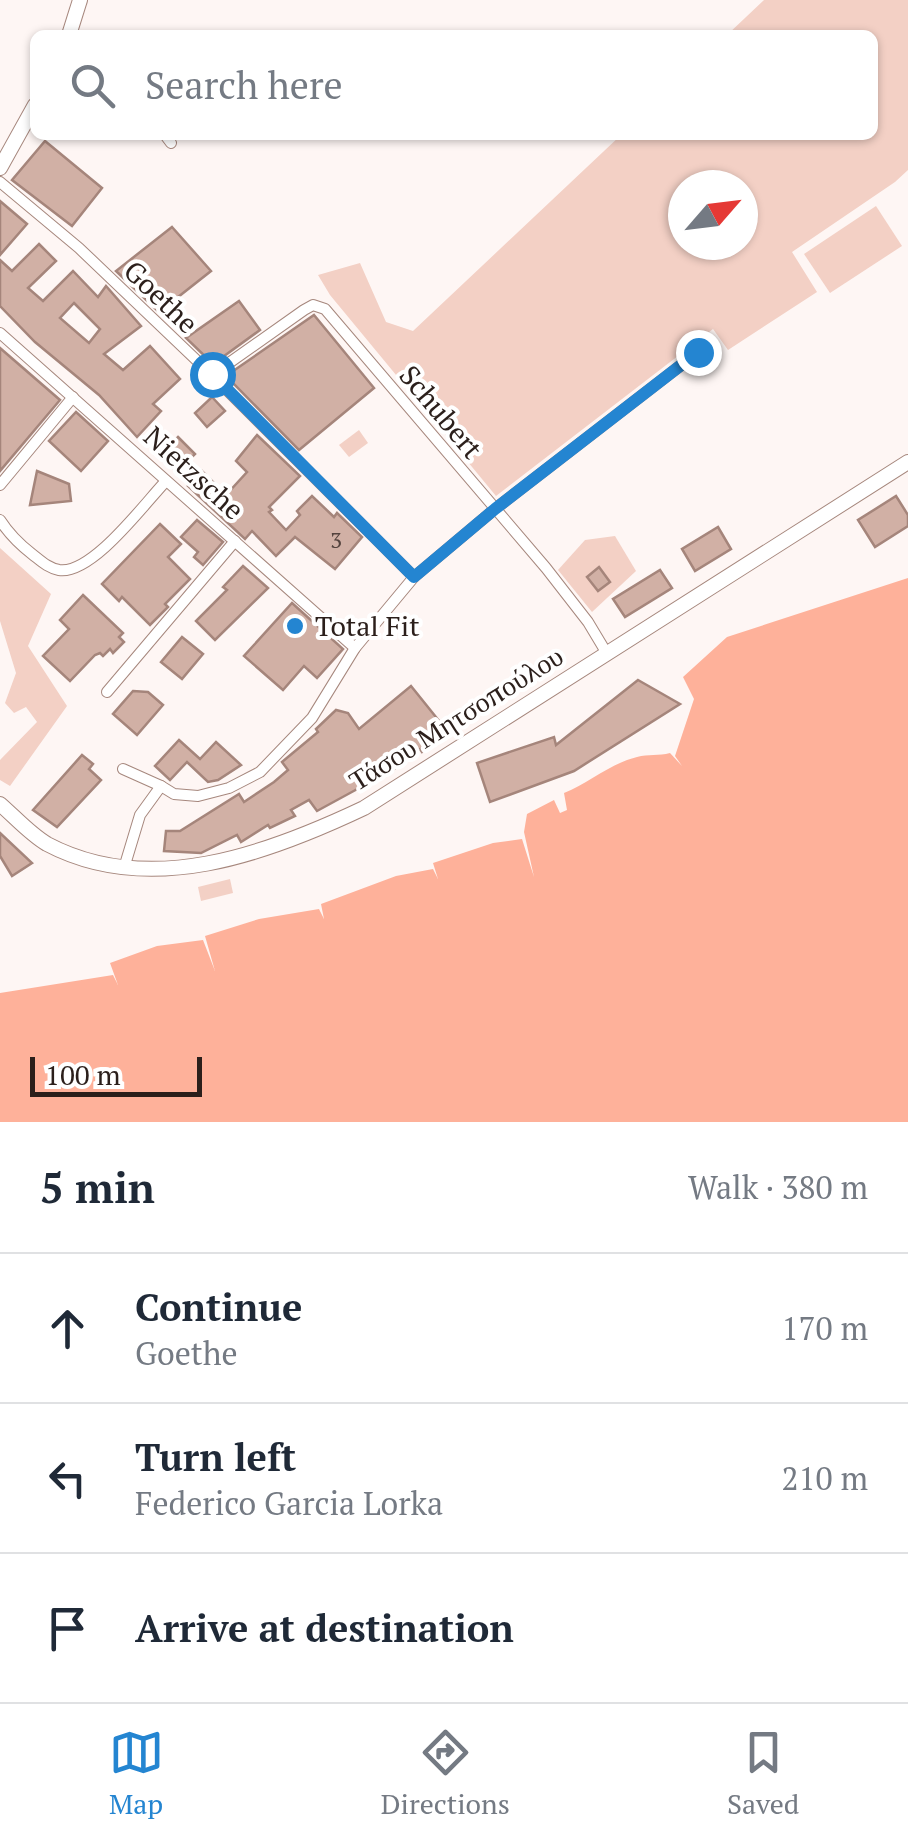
<!DOCTYPE html>
<html lang="en">
<head>
<meta charset="utf-8">
<style>
	body { margin:0; font-family:"PT Serif",serif; background:#f2f2f3; color:#1f2937 }
	.compass { position:absolute; left:668px; top:170px; width:90px; height:90px; border-radius:50%; background:#fff; box-shadow:0 2px 8px #0004; rotate:62deg }
	.scale { position:absolute; left:30px; bottom:25px; width:172px; box-sizing:border-box; padding-left:10px; border:5px solid #2b1f1b; border-top:0; font-size:28px; line-height:35px; white-space:nowrap; color:#2b1f1b; -webkit-text-stroke:8px #fff; paint-order:stroke }
	.stop { position:absolute; width:30px; height:30px; margin:-22px; border:8px solid #2485d1; border-radius:50%; background:#fff }
	.stop.end { background:#2485d1; border-color:#fff; box-shadow:0 2px 10px #0008 }
	.list { margin:0; padding:0; list-style:none }
	h2 { display:flex; justify-content:space-between; align-items:center; height:130px; margin:0; padding:0 40px; font-size:42px }
	h2 small { font-size:32px; font-weight:400; color:#747a83 }
	.list li { display:grid; grid-template-columns:65px 1fr auto; gap:30px; align-items:center; box-sizing:border-box; height:150px; padding:0 40px; border-top:2px solid #e0e1e3 }
	.list b { display:block; font-size:38px; white-space:nowrap }
	.list p { margin:0; font-size:32px; white-space:nowrap; color:#747a83 }
	.list em { font-size:32px; font-style:normal; color:#747a83 }
	.icon { flex:none; width:55px; height:55px; fill:none; stroke:currentColor; stroke-width:2; stroke-linecap:round; stroke-linejoin:round }
	.map { position:relative; flex:none; width:908px; height:1122px; overflow:hidden }
	.search { position:absolute; background:#fff; box-shadow:0 2px 8px #0004; left:30px; right:30px; top:30px; height:110px; display:flex; align-items:center; gap:25px; box-sizing:border-box; padding:0 35px; border-radius:15px; color:#747a83; font-size:38px }
	.sheet { height:580px; background:#fff }
	nav { display:flex; justify-content:space-around; align-items:center; box-sizing:border-box; height:140px; border-top:2px solid #e0e1e3; background:#fff; font-size:28px; color:#747a83 }
	nav a { display:grid; justify-items:center; gap:5px }
	nav .on { color:#2485d1 }
	.map>svg:first-child { display:block }
	.green { fill:#f3d0c5; fill-rule:evenodd }
	.water { fill:#feb19a }
	.building { fill:#d1b0a5; stroke:#a5857b; stroke-width:2.5; fill-rule:evenodd }
	.lines { fill:none; stroke-linecap:round; stroke-linejoin:round }
	.street-casing { stroke:#a6877d; stroke-width:12 }
	.secondary-casing { stroke:#a6877d; stroke-width:16 }
	.street { stroke:#fff; stroke-width:10 }
	.secondary { stroke:#fff; stroke-width:14 }
	.route { stroke:#2485d1; stroke-width:12 }
	.poi-dot { fill:#2485d1; stroke:#fff; stroke-width:4 }
	.labels { text-anchor:middle; stroke-width:8; stroke-linejoin:round; paint-order:stroke }
	.number-label { font-size:22px; fill:#54433e }
	.street-label { font-size:28px; fill:#2b1f1b; stroke:#fff }
	.poi-label { font-size:28px; fill:#2b1f1b; stroke:#fff; text-anchor:start }
</style>
</head>
<body>
<div class="map">
<svg width="908" height="1122" viewBox="0 0 908 1122">
	<rect width="100%" height="100%" fill="#fef6f4"/>
	<g class="green">
		<path d="M764,0H908V170L895,182L792,252L817,292L728,350L713,329L496,496L330,295L318,275L360,263L386,322L413,331L621,135H873V35H727ZM683,185H743V245H683Z"/>
		<polygon points="876,206 902,246 830,293 804,254"/>
		<polygon points="359,430 368,443 349,457 339,445"/>
		<polygon points="615,536 636,571 592,612 558,570 585,540"/>
		<polygon points="0,548 51,594 28,646 67,706 10,786 0,780 0,760 37,722 26,707 14,713 5,703 16,673 0,621"/>
		<polygon points="230,879 233,893 201,901 198,887"/>
	</g>
	<path class="water" d="M908,578V1122H0V993L113,975L118,985L110,963L157,946L203,940L215,971L205,936L259,919L319,909L324,919L321,904L396,876L433,869L438,879L433,863L493,843L522,839L534,877L524,832L527,814L554,800L560,813L567,810L564,793C589,783 609,764 637,757C648,754 659,756 670,753L682,766L675,756L694,699L683,677L727,637Z"/>
	<g class="building">
		<polygon points="45,141 102,188 72,226 12,180"/>
		<polygon points="0,201 27,224 0,255"/>
		<polygon points="172,227 211,271 159,312 116,271"/>
		<path d="M39,244L56,261L28,288L43,301L73,271L98,297L106,286L141,326L104,354L123,370L150,346L180,379L153,404L161,411L137,437L99,395L35,342L0,306V260L12,271ZM74,303L100,329L89,343L60,318Z"/>
		<polygon points="239,301 260,330 213,364 186,338"/>
		<polygon points="314,315 374,388 299,450 226,376"/>
		<polygon points="0,348 60,400 0,471"/>
		<polygon points="212,397 225,411 207,427 195,413"/>
		<polygon points="76,412 108,441 81,471 49,441"/>
		<polygon points="257,435 300,476 269,507 272,510 269,512 286,530 300,515 297,511 312,496 334,517 337,513 362,537 335,569 295,537 276,556 252,531 245,539 188,486 202,471 226,495 247,472 236,461"/>
		<polygon points="178,437 195,454 177,472 160,455"/>
		<polygon points="37,471 69,484 71,501 30,505"/>
		<polygon points="896,496 908,515 908,526 875,547 858,520"/>
		<polygon points="197,520 223,542 203,565 194,557 198,552 181,537"/>
		<polygon points="160,524 181,544 168,557 190,579 165,604 168,607 150,625 122,597 119,601 102,584"/>
		<polygon points="718,527 731,549 695,571 682,549"/>
		<polygon points="243,566 268,588 215,640 196,621 227,590 223,587"/>
		<polygon points="599,567 610,582 598,591 587,577"/>
		<polygon points="660,570 672,588 625,617 613,599"/>
		<polygon points="83,595 123,633 119,637 124,642 113,653 110,649 103,656 100,653 95,655 70,681 43,656 69,629 60,620"/>
		<polygon points="292,603 343,649 317,678 304,666 283,690 244,656"/>
		<polygon points="182,637 203,654 182,679 161,662"/>
		<polygon points="638,680 680,704 574,771 490,802 477,763 554,737 556,745"/>
		<polygon points="411,686 448,732 422,752 420,749 394,769 317,811 309,800 291,810 295,816 270,828 268,825 241,842 237,835 201,853 164,851 166,831 180,831 239,794 244,802 274,782 288,770 282,762 318,732 316,729 336,710 348,713 359,729"/>
		<polygon points="133,691 148,692 163,705 137,735 113,714"/>
		<polygon points="179,740 200,759 216,742 241,765 218,780 208,782 187,762 170,780 155,766"/>
		<polygon points="82,755 93,764 89,769 101,780 57,827 33,810"/>
		<polygon points="0,833 32,863 12,876 0,856"/>
	</g>
	<g class="lines">
		<g class="street-casing">
			<g id="street">
				<polyline points="165,135 171,143"/>
				<polyline points="0,182 79,248 212,375 414,577"/>
				<polyline points="0,333 355,648"/>
				<polyline points="212,375 304,310 313,305 325,309 546,568 588,622 606,652"/>
				<polyline points="0,485 73,397"/>
				<path d="M0,520C9,534 19,544 32,554C41,561 48,568 59,570C92,575 144,504 166,481"/>
				<polyline points="107,692 235,541"/>
				<polyline points="123,769 161,786"/>
				<polyline points="124,868 140,815 161,786 174,794 198,796 229,788 260,772 312,718 355,648 414,577 495,509 698,352"/>
			</g>
		</g>
		<g class="secondary-casing">
			<g id="secondary">
				<polyline points="69,35 80,0"/>
				<polyline points="0,168 35,105"/>
				<path d="M0,804C15,817 30,834 47,844C149,898 267,854 364,808L908,462"/>
			</g>
		</g>
		<use href="#street" class="street"/>
		<use href="#secondary" class="secondary"/>
	</g>
	<g class="lines">
		<polyline class="route" points="212,374 414,577 495,509 698,352"/>
	</g>
	<circle class="poi-dot" cx="295" cy="626" r="10"/>
	<g class="labels">
		<g class="number-label">
			<text x="336" y="548">3</text>
		</g>
		<g class="street-label">
			<text transform="translate(161 297) rotate(44)" y="10">Goethe</text>
			<text transform="translate(441 412) rotate(50)" y="10">Schubert</text>
			<text transform="translate(194 473) rotate(42)" y="10">Nietzsche</text>
			<text transform="translate(456 718) rotate(-32)" y="10">Τάσου Μητσοπούλου</text>
		</g>
		<g class="poi-label">
			<text x="315" y="636">Total Fit</text>
		</g>
	</g>
</svg>
<svg class="compass" viewBox="-18 -18 36 36"><path d="M0-13l5 13h-10z" fill="#e53935"/><path d="M0 13l5-13h-10z" fill="#747a83"/></svg>
<div class="scale">100 m</div>
<div class="stop" style="left:212px;top:374px"></div>
<div class="stop end" style="left:698px;top:352px"></div>
<div class="search"><svg class="icon" aria-label="search" viewBox="0 0 24 24"><circle cx="10" cy="10" r="6"/><path d="M15 15l6 6"/></svg>Search here</div>
</div>
<section class="sheet">
<h2>5 min<small>Walk · 380 m</small></h2>
<ul class="list">
<li><svg class="icon" aria-label="ahead" viewBox="0 0 24 24"><path d="M12 20V5M6 11l6-6 6 6"/></svg><div><b>Continue</b><p>Goethe</p></div><em>170 m</em></li>
<li><svg class="icon" aria-label="left" viewBox="0 0 24 24"><path d="M17 20v-9H6M10 6l-5 5 5 5"/></svg><div><b>Turn left</b><p>Federico Garcia Lorka</p></div><em>210 m</em></li>
<li><svg class="icon" aria-label="arrive" viewBox="0 0 24 24"><path d="M6 21V4h12l-3 4 3 4H6"/></svg><div><b>Arrive at destination</b></div></li>
</ul>
</section>
<nav>
<a class="on"><svg class="icon" aria-label="map" viewBox="0 0 24 24"><path d="M3 6l6-2 6 2 6-2v14l-6 2-6-2-6 2zM9 4v14M15 6v14"/></svg>Map</a>
<a><svg class="icon" aria-label="directions" viewBox="0 0 24 24"><path d="M12 3l9 9-9 9-9-9zM9 14v-3h6M13 9l2 2-2 2"/></svg>Directions</a>
<a><svg class="icon" aria-label="saved" viewBox="0 0 24 24"><path d="M7 4h10v16l-5-4-5 4z"/></svg>Saved</a>
</nav>
</body>
</html>
